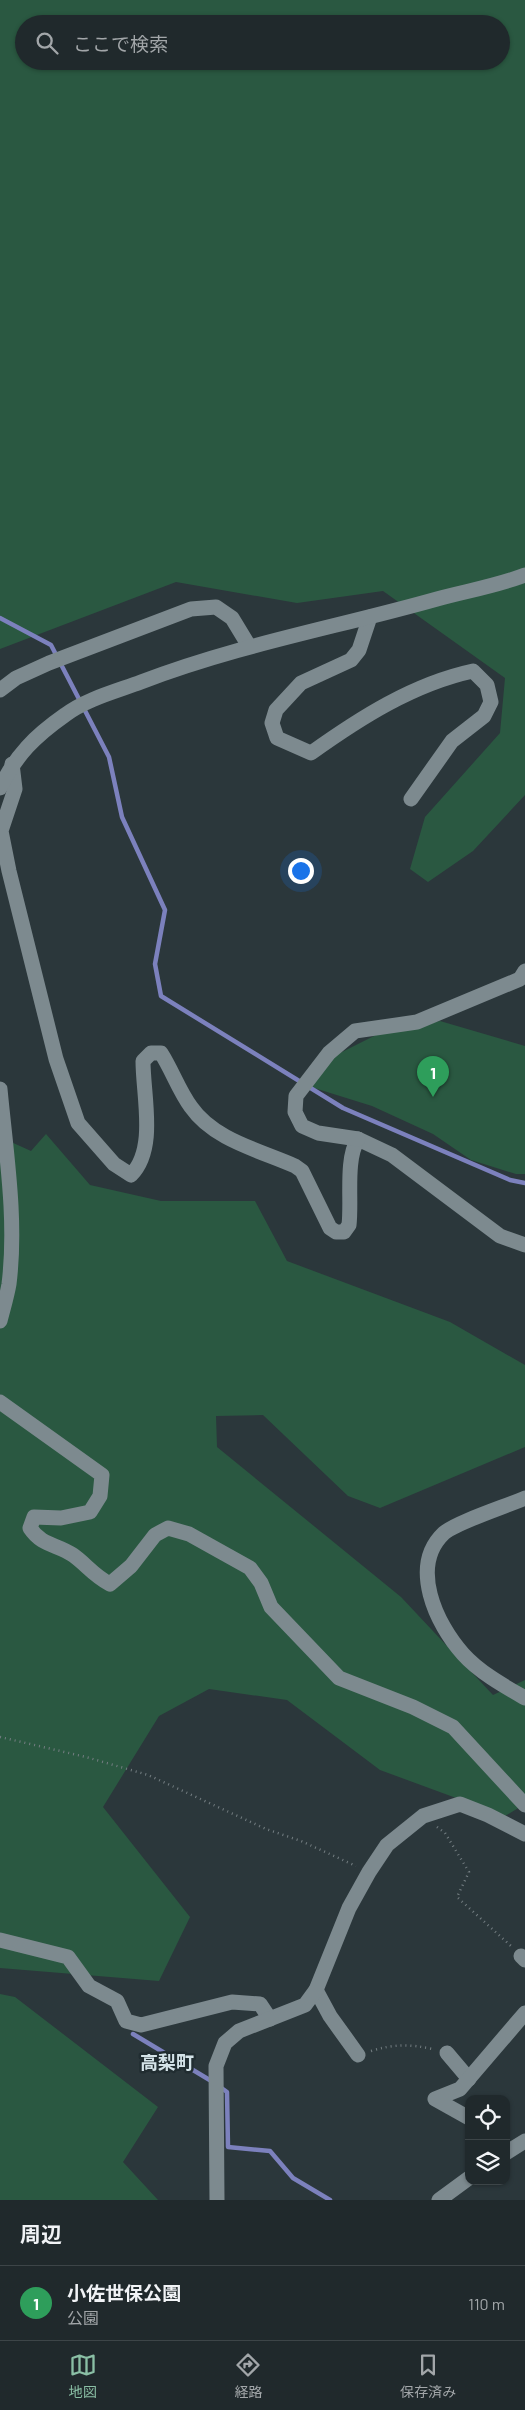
<!DOCTYPE html>
<html lang="ja">
<head>
<meta charset="utf-8">
<style>
	body { margin:0; font-family:Barlow,"Noto Sans JP",sans-serif; background:#2d3538; color:#f1f3f6 }
	.controls { position:absolute; right:15px; bottom:15px; display:grid; overflow:hidden; border-radius:10px; box-shadow:0 1px 4px #0004 }
	.controls button { width:45px; height:45px; display:grid; place-items:center; padding:0; border:0; border-bottom:1px solid #3d4548; background:#20292c; color:#f1f3f6; font:25px sans-serif }
	.you { position:absolute; left:300px; top:870px; width:18px; height:18px; margin:-12px; border:4px solid #fff; border-radius:50%; background:#1a73e8; box-shadow:0 0 0 8px #1a73e833 }
	.badge { display:grid; place-items:center; width:32px; height:32px; border-radius:50%; background:#8abfa5; color:#fff; font-size:16px; font-weight:700 }
	.pin { position:absolute; translate:-50% -41px; filter:drop-shadow(0 1px 2px #0008) }
	.pin::after { content:''; position:absolute; top:26px; width:18px; height:15px; background:inherit; clip-path:polygon(0 0,100% 0,50% 100%) }
	.list { margin:0; padding:0; list-style:none }
	h2 { display:flex; justify-content:space-between; align-items:center; height:65px; margin:0; padding:0 20px; font-size:21px }
	h2 small { font-size:16px; font-weight:400; color:#a2a6a9 }
	.list li { display:grid; grid-template-columns:32px 1fr auto; gap:15px; align-items:center; box-sizing:border-box; height:75px; padding:0 20px; border-top:1px solid #3d4548 }
	.list b { display:block; font-size:19px; white-space:nowrap }
	.list p { margin:0; font-size:16px; white-space:nowrap; color:#a2a6a9 }
	.list em { font-size:16px; font-style:normal; color:#a2a6a9 }
	.icon { flex:none; width:28px; height:28px; fill:none; stroke:currentColor; stroke-width:2; stroke-linecap:round; stroke-linejoin:round }
	.map { position:relative; flex:none; width:525px; height:2200px; overflow:hidden }
	.search { position:absolute; background:#20292c; box-shadow:0 1px 4px #0004; left:15px; right:15px; top:15px; height:55px; display:flex; align-items:center; gap:12px; box-sizing:border-box; padding:0 18px; border-radius:28px; color:#a2a6a9; font-size:19px }
	.sheet { height:140px; background:#20292c }
	nav { display:flex; justify-content:space-around; align-items:center; box-sizing:border-box; height:70px; border-top:1px solid #3d4548; background:#20292c; font-size:14px; color:#a2a6a9 }
	nav a { display:grid; justify-items:center; gap:2px }
	nav .on { color:#8abfa5 }
	.map>svg:first-child { display:block }
	.green { fill:#2a5841; fill-rule:evenodd }
	.lines { fill:none; stroke-linecap:round; stroke-linejoin:round }
	.stream { stroke:#7c81bd; stroke-width:4.5 }
	.path { stroke:#747e82; stroke-width:2.5; stroke-dasharray:1 4; stroke-linecap:butt }
	.minor { stroke:#7d8a8f; stroke-width:15 }
	.labels { text-anchor:middle; stroke-width:5; stroke-linejoin:round; paint-order:stroke }
	.quarter-label { font-size:18px; font-weight:bold; fill:#d4e3e8; stroke:#212d31 }
</style>
</head>
<body>
<div class="map">
<svg width="525" height="2200" viewBox="0 0 525 2200">
	<rect width="100%" height="100%" fill="#2b373b"/>
	<g class="green">
		<path d="M0,0H525V795L473,851L428,882L410,869L425,817L500,733L505,678L383,591L297,603L176,582L0,649ZM24,24H501V61H24Z"/>
		<polygon points="440,1021 525,1046 525,1174 516,1174 471,1160 433,1134 372,1106 311,1087 336,1055 376,1035"/>
		<polygon points="46,1134 90,1185 161,1201 255,1201 287,1261 450,1322 525,1365 525,1447 380,1508 348,1496 263,1415 216,1416 217,1447 401,1597 493,1695 525,1680 525,1804 505,1816 380,1770 287,1700 209,1689 159,1716 103,1807 190,1917 159,1981 0,1968 0,1137 31,1151"/>
		<polygon points="0,1994 15,1997 158,2107 123,2162 158,2200 0,2200"/>
	</g>
	<g class="lines">
		<g class="stream">
			<polyline points="0,618 51,645 109,757 122,817 165,910 155,964 161,996 343,1108 510,1180 525,1183"/>
			<polyline points="133,2034 213,2082"/>
			<polyline points="220,2087 227,2092 228,2147 270,2151 293,2178 330,2200"/>
		</g>
		<g class="path">
			<polyline points="0,1737 86,1757 148,1775 266,1829 301,1841 356,1866"/>
			<polyline points="437,1827 445,1833 469,1872 457,1897 511,1946"/>
			<path d="M371,2051C394,2044 410,2044 432,2049"/>
		</g>
		<g class="minor">
			<path d="M370,617L359,650L351,660L301,683L276,710L272,723L277,738L311,753C360,718 413,684 473,671L487,685L491,702L484,716L452,741L411,799"/>
			<polyline points="0,690 16,678 49,663 191,609 216,607 232,618 249,646"/>
			<path d="M12,764L15,789L1,831L9,871L56,1059L78,1123L114,1164L131,1175C157,1149 143,1096 143,1061L151,1053H161C172,1070 179,1091 191,1107C214,1140 259,1150 295,1166L302,1171L330,1228L336,1232H344L349,1225C352,1200 345,1160 358,1139L392,1155L500,1236L525,1245"/>
			<path d="M0,788C16,755 35,736 65,715C86,699 117,691 141,682C237,645 338,627 437,599C466,591 497,586 525,575"/>
			<path d="M0,1089C6,1153 17,1220 9,1284C7,1296 3,1309 0,1321"/>
			<polyline points="358,1139 318,1133 302,1126 295,1112 296,1096 329,1053 355,1031 417,1022 520,979 525,971"/>
			<path d="M0,1402L102,1475L100,1496L90,1512L61,1518L34,1517L30,1528C42,1546 57,1544 73,1555C87,1565 93,1575 110,1584L131,1566L155,1535L168,1528L189,1534L250,1568L261,1583L271,1607L339,1678L413,1707L453,1727L525,1805"/>
			<path d="M525,1498C507,1506 457,1522 444,1533C409,1566 436,1624 463,1654C479,1672 504,1686 525,1698"/>
			<polyline points="0,1940 68,1957 89,1986 117,2001 126,2021 141,2025 232,2002 260,2004 270,2019"/>
			<polyline points="521,1956 525,1960"/>
			<polyline points="316,1990 330,2016 358,2055"/>
			<polyline points="447,2053 469,2079"/>
			<polyline points="469,2118 435,2099 460,2089 525,2013"/>
			<polyline points="506,2153 525,2141"/>
			<polyline points="217,2200 216,2066 225,2043 239,2031 305,2005 316,1990 349,1908 369,1872 387,1845 423,1816 460,1804 488,1815 525,1834"/>
			<polyline points="439,2200 469,2178"/>
		</g>
	</g>
	<g class="labels">
		<g class="quarter-label">
			<text x="167" y="2069">高梨町</text>
		</g>
	</g>
</svg>
<div class="controls">
<button><svg class="icon" aria-label="locate" viewBox="0 0 24 24"><circle cx="12" cy="12" r="6"/><path d="M12 2v4M12 18v4M2 12h4M18 12h4"/></svg></button>
<button><svg class="icon" aria-label="layers" viewBox="0 0 24 24"><path d="M12 4l9 5-9 5-9-5zM3 14l9 5 9-5"/></svg></button>
</div>
<div class="you"></div>
<div class="pin badge" style="left:433px;top:1097px;background:#2e9e5b">1</div>
<div class="search"><svg class="icon" aria-label="search" viewBox="0 0 24 24"><circle cx="10" cy="10" r="6"/><path d="M15 15l6 6"/></svg>ここで検索</div>
</div>
<section class="sheet">
<h2>周辺<small></small></h2>
<ul class="list">
<li><span class="badge" style="background:#2e9e5b">1</span><div><b>小佐世保公園</b><p>公園</p></div><em>110 m</em></li>
</ul>
</section>
<nav>
<a class="on"><svg class="icon" aria-label="map" viewBox="0 0 24 24"><path d="M3 6l6-2 6 2 6-2v14l-6 2-6-2-6 2zM9 4v14M15 6v14"/></svg>地図</a>
<a><svg class="icon" aria-label="directions" viewBox="0 0 24 24"><path d="M12 3l9 9-9 9-9-9zM9 14v-3h6M13 9l2 2-2 2"/></svg>経路</a>
<a><svg class="icon" aria-label="saved" viewBox="0 0 24 24"><path d="M7 4h10v16l-5-4-5 4z"/></svg>保存済み</a>
</nav>
</body>
</html>
